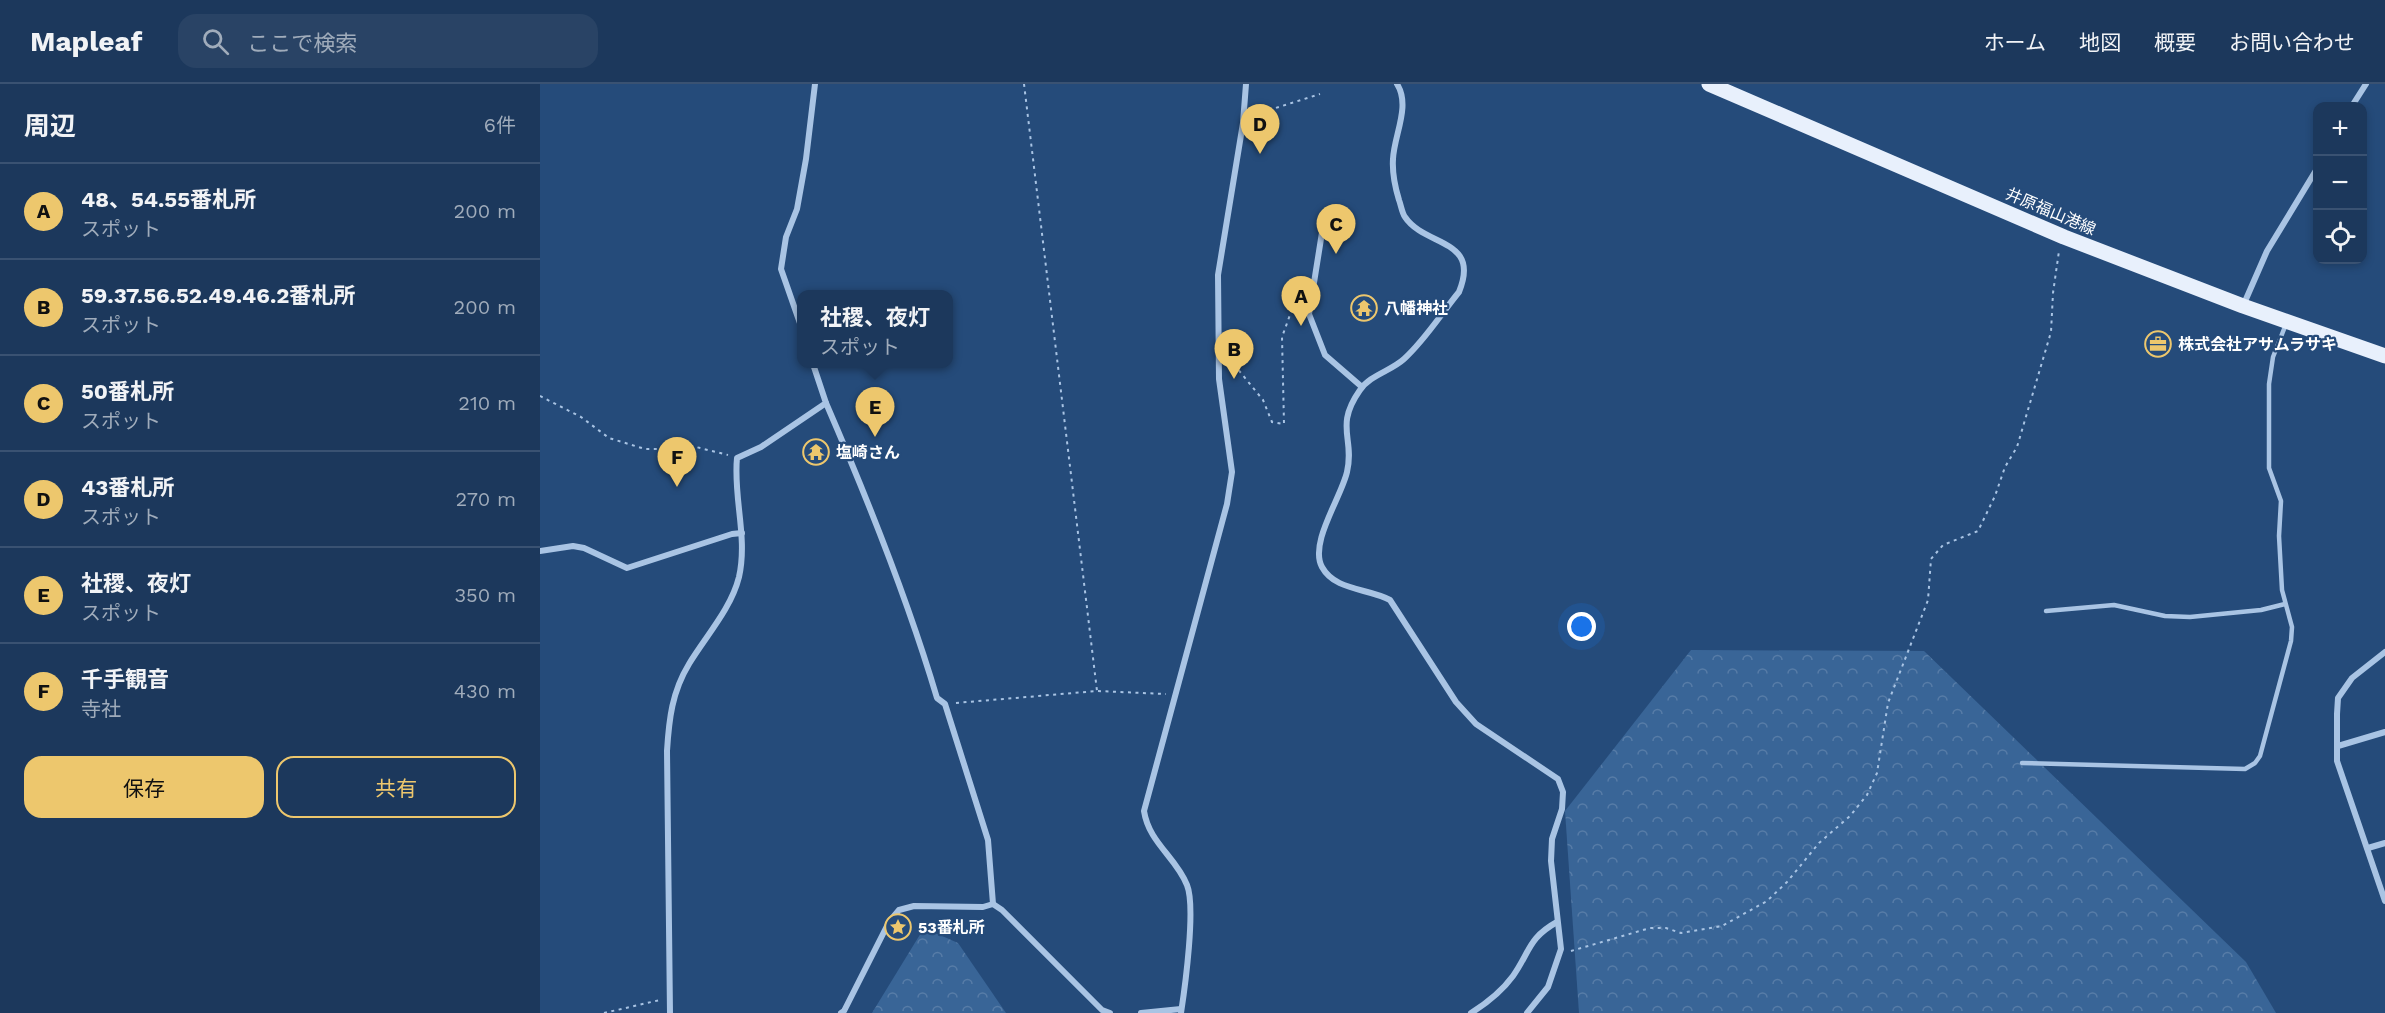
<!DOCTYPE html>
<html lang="ja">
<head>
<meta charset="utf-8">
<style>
	body { margin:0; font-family:"Work Sans","Noto Sans JP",sans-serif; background:#294365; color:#f1f3f6 }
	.controls { position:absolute; right:18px; top:18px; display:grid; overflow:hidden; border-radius:12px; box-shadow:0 3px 9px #0003 }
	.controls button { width:54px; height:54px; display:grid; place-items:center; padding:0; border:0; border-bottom:2px solid #3a5272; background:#1c385c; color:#f1f3f6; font:30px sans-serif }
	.you { position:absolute; left:1042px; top:543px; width:21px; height:21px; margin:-15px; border:4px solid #fff; border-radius:50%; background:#1a73e8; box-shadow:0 0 0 9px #1a73e833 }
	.badge { display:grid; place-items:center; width:39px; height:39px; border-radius:50%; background:#edc76d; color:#111; font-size:20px; font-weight:700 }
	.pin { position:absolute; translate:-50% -50px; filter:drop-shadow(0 2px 3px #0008) }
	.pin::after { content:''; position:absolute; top:32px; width:21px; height:18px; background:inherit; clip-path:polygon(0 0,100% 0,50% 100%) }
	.popup { position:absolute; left:257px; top:206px; width:156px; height:78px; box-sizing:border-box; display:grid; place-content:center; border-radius:12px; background:#1c385c; filter:drop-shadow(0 2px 4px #0005); font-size:20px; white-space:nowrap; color:#a0acbb }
	.popup b { font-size:22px; color:#f1f3f6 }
	.popup::after { content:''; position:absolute; left:50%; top:100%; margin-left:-12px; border:12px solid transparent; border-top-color:#1c385c }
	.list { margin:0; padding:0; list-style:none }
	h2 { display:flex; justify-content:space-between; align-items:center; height:78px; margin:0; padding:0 24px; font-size:26px }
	h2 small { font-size:20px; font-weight:400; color:#a0acbb }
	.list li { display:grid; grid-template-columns:39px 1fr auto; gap:18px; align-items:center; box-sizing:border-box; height:96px; padding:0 24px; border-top:2px solid #3a5272 }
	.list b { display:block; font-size:22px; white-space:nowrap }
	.list p { margin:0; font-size:20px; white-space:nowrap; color:#a0acbb }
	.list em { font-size:20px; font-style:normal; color:#a0acbb }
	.actions { display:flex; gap:12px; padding:18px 24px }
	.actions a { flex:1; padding:14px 0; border:2px solid #edc76d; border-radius:18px; text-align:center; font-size:21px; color:#edc76d }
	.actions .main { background:#edc76d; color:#111 }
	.icon { flex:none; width:33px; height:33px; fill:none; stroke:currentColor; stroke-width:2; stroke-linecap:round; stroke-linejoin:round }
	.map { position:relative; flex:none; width:1845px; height:929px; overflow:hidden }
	header { display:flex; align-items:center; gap:36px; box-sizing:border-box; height:84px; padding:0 30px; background:#1c385c; border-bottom:2px solid #3a5272 }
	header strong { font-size:28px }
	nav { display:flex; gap:33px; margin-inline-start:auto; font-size:21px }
	.search { width:420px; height:54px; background:#294365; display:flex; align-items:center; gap:15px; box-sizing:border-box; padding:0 21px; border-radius:18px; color:#a0acbb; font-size:22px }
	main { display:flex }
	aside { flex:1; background:#1c385c }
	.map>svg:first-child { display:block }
	.forest { fill:url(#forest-crowns) }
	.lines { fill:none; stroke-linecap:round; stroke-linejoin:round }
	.path { stroke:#a9c4e4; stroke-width:2; stroke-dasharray:3 4.5; stroke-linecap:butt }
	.lane { stroke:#a9c4e4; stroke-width:4.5 }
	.street { stroke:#a9c4e4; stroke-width:6 }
	.primary { stroke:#e8f0fc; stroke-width:15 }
	.labels { text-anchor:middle; stroke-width:4.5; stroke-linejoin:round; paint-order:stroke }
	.street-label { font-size:16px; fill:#fff; stroke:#254b7a }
	.poi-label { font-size:16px; font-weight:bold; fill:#fff; stroke:#254b7a; text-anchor:start }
</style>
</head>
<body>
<header>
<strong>Mapleaf</strong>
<div class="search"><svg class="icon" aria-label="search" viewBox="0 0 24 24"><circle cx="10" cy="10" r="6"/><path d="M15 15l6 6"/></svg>ここで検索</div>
<nav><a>ホーム</a><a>地図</a><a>概要</a><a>お問い合わせ</a></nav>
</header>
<main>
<aside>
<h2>周辺<small>6件</small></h2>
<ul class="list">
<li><span class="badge">A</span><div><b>48、54.55番札所</b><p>スポット</p></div><em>200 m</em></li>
<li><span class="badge">B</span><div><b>59.37.56.52.49.46.2番札所</b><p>スポット</p></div><em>200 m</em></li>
<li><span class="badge">C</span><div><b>50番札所</b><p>スポット</p></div><em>210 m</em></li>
<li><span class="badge">D</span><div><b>43番札所</b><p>スポット</p></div><em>270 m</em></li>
<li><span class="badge">E</span><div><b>社稷、夜灯</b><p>スポット</p></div><em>350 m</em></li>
<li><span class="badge">F</span><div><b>千手観音</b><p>寺社</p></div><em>430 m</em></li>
</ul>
<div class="actions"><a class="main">保存</a><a>共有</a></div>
</aside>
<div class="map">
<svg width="1845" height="929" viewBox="0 0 1845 929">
	<defs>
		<pattern id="forest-crowns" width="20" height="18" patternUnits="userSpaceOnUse" patternTransform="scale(1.5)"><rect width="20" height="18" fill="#396597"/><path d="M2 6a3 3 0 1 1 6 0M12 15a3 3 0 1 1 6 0" fill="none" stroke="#577ca7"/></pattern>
	</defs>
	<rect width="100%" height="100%" fill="#254b7a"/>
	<g class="forest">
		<polygon points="1151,566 1384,567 1706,878 1736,929 1039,929 1025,727"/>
		<polygon points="384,844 418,859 466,929 332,929"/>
	</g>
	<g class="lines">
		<g class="path">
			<polyline points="484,0 557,607"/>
			<polyline points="714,28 726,27 780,10"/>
			<polyline points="688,277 692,278 723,316 732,338 744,340 742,253 763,195"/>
			<polyline points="0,312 41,333 69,354 105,365 118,365 140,359 188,371"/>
			<polyline points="416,619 557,607 626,610"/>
			<polyline points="1031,867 1110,844 1126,844 1141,849 1182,842 1227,817 1247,798 1279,759 1310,732 1327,711 1337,689 1348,619 1388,516 1391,475 1403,461 1438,447 1455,412 1465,383 1477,363 1511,248 1513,209 1519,167"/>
			<polyline points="64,929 120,916"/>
		</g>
		<g class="lane">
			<polyline points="1506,527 1574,521 1625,532 1650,533 1721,526 1745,520"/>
			<polyline points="1482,679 1705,685 1715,679 1720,672 1751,557 1752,543 1742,506 1739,452 1741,417 1729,384 1729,300 1733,273 1746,240"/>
		</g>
		<g class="street">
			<path d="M857,0C871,22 854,51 853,75C852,90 855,103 859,116C861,121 862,129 865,133C885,163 941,154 919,208C901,230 885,256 864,275C851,287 830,291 820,306C794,343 815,354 807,388C801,414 769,459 782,483C795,507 828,504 850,516L916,618L936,640L1018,695L1023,708L1022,725L1012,755L1011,777L1021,865L1008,903L987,929"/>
			<polyline points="1812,22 1826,0"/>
			<polyline points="784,136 769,230 785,271 822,303"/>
			<polyline points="1703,222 1727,167 1778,83"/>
			<polyline points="262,245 241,185 246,153 257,125 266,75 275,0"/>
			<path d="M286,319C328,416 367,513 397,614L405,620L448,756L453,820L443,823L374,822L359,826L349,838L304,927L301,929"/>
			<polyline points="0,467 33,462 44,464 87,484 192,450 202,449"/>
			<polyline points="1845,568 1812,594 1798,614 1797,630 1797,677 1845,817"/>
			<polyline points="1798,662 1845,648"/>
			<polyline points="1828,764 1845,759"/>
			<polyline points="453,820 462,826 562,926 570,929"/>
			<path d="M130,929L127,667C129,635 132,608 149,580C166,552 191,525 199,493C208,453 193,413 197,374L221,363L286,319L273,280"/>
			<polyline points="601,929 641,925"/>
			<path d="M641,929C645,903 656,823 647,801C636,773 609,759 604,727L687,420L692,388L679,295L678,191L703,39L706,0"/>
			<path d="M931,929C947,919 962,907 973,892C990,868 988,854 1017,838"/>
		</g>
		<polyline class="primary" points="1169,0 1524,153 1703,222 1845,272"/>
	</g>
	<defs>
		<g id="temple-ring" transform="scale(1.35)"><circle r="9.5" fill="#254b7a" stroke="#edc76d" stroke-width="1.5"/><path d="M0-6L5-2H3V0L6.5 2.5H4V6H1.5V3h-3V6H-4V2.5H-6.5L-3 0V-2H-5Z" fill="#edc76d"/></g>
		<g id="office-ring" transform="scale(1.35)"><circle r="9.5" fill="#254b7a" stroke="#edc76d" stroke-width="1.5"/><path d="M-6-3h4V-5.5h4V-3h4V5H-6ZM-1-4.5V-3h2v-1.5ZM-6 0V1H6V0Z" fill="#edc76d"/></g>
		<g id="sight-ring" transform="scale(1.35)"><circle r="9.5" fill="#254b7a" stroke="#edc76d" stroke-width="1.5"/><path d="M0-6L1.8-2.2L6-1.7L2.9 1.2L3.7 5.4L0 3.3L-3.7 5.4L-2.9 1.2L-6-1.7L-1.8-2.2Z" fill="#edc76d"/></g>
	</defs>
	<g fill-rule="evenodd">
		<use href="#temple-ring" x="824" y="224"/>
		<use href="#office-ring" x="1618" y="260"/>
		<use href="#temple-ring" x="276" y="368"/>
		<use href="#sight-ring" x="358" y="843"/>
	</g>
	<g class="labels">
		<g class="street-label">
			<text transform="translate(1511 127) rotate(23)" y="6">井原福山港線</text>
		</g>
		<g class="poi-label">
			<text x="844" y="230">八幡神社</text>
			<text x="1638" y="266">株式会社アサムラサキ</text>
			<text x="296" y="374">塩崎さん</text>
			<text x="378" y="849">53番札所</text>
		</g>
	</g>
</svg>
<div class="controls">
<button>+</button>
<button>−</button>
<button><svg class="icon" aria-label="locate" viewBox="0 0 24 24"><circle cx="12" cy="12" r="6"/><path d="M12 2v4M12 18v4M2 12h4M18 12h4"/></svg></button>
</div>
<div class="you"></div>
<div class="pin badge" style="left:761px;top:242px">A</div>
<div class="pin badge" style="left:694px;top:295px">B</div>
<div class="pin badge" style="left:796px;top:170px">C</div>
<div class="pin badge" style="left:720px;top:70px">D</div>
<div class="pin badge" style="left:335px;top:353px">E</div>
<div class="popup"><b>社稷、夜灯</b>スポット</div>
<div class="pin badge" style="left:137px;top:403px">F</div>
</div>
</main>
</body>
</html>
